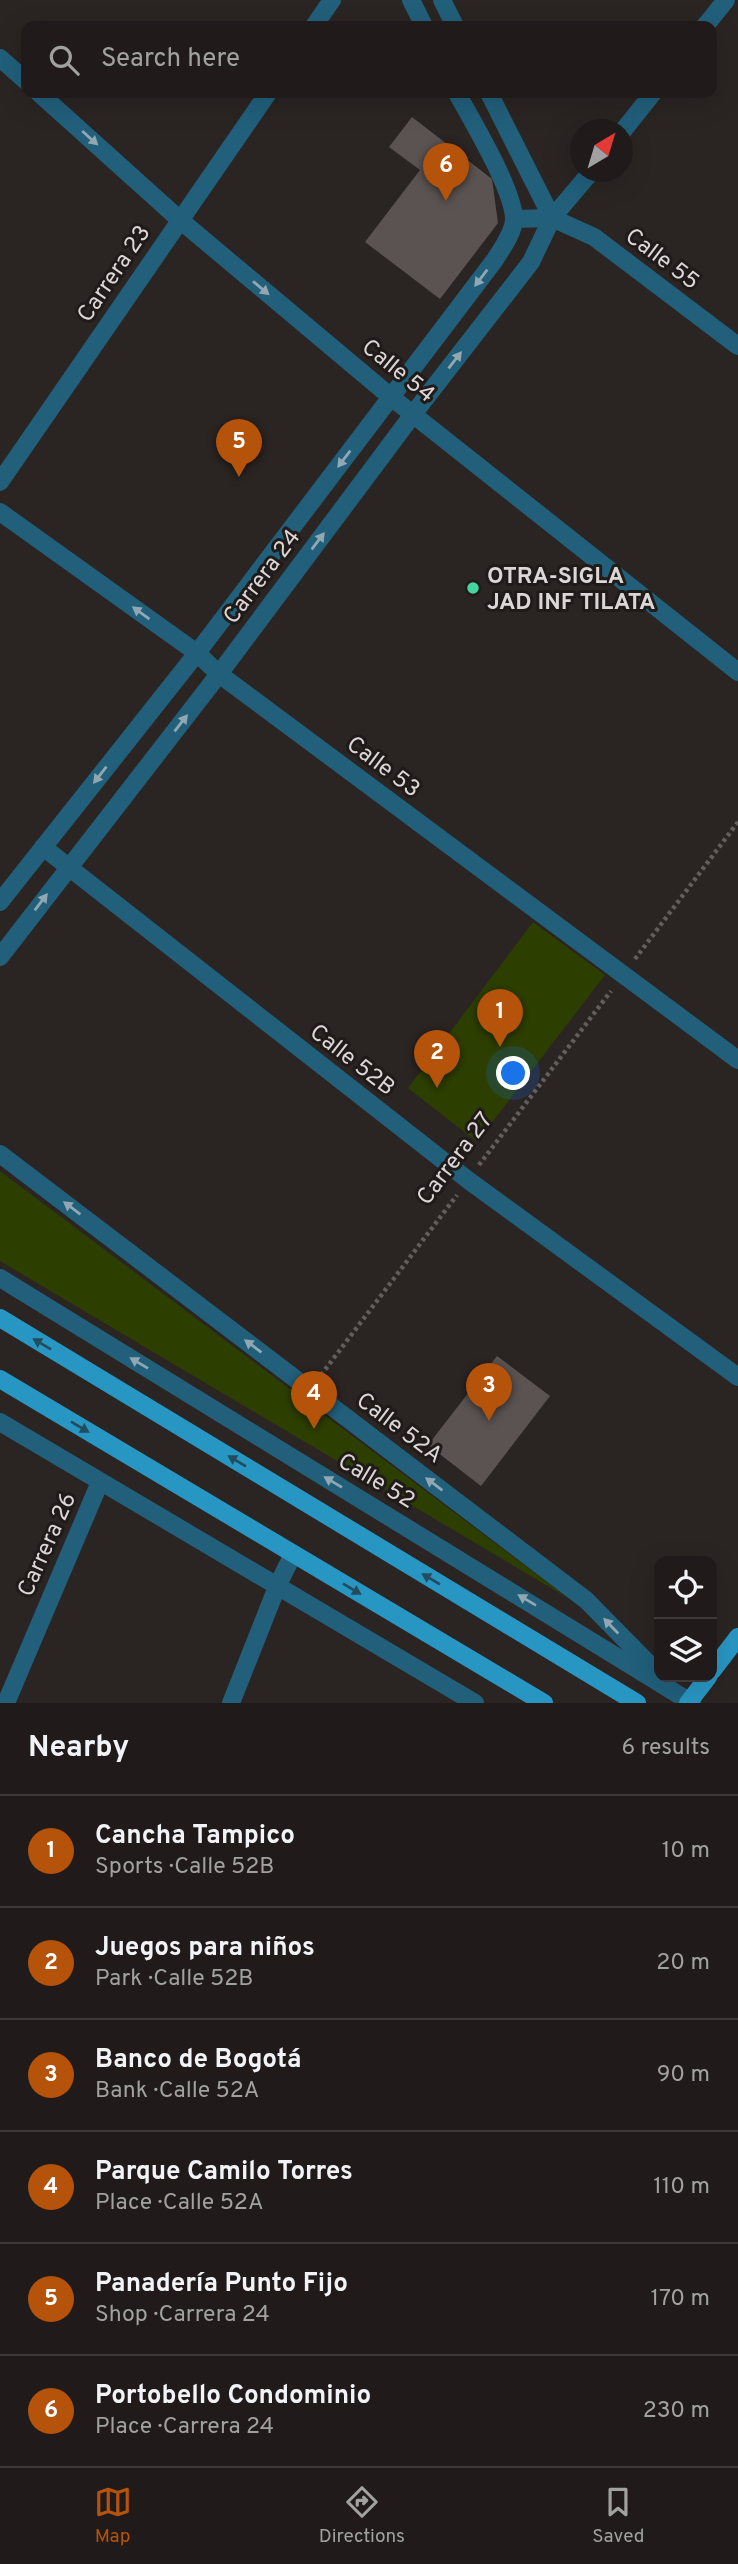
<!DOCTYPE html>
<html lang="en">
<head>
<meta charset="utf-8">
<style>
	body { margin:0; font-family:Overpass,sans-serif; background:#282423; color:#f1f3f6 }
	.controls { position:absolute; right:21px; bottom:21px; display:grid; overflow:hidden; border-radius:14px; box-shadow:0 7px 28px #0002 }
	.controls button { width:63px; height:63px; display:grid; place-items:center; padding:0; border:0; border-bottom:2px solid #3d3939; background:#201b1a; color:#f1f3f6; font:35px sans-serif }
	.compass { position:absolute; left:570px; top:119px; width:63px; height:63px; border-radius:50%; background:#201b1a; box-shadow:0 7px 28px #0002; rotate:38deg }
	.you { position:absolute; left:514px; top:1074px; width:24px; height:24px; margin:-18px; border:5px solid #fff; border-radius:50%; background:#1a73e8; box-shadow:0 0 0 10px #1a73e833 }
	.badge { display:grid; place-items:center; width:46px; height:46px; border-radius:50%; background:#b45309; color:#fff; font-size:23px; font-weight:700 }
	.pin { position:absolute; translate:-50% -58px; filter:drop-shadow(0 2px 4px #0008) }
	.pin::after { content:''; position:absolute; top:37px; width:24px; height:21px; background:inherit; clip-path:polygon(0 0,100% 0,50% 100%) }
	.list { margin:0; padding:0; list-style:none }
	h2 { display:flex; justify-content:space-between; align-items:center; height:91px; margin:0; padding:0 28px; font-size:30px }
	h2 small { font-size:23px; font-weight:400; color:#a2a1a2 }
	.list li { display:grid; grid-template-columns:46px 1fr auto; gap:21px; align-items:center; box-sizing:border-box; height:112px; padding:0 28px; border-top:2px solid #3d3939 }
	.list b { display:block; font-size:26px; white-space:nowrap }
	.list p { margin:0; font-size:23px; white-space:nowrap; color:#a2a1a2 }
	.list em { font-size:23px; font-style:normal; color:#a2a1a2 }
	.icon { flex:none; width:38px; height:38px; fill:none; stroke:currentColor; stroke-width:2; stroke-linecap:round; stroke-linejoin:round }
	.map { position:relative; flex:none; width:738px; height:1703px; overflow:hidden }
	.search { position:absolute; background:#201b1a; box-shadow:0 7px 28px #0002; left:21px; right:21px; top:21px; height:77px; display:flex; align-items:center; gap:18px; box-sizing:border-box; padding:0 24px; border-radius:14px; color:#a2a1a2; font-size:26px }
	.sheet { height:763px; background:#201b1a }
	nav { display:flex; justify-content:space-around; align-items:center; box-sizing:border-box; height:98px; border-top:2px solid #3d3939; background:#201b1a; font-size:19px; color:#a2a1a2 }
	nav a { display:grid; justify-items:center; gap:4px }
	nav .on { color:#b45309 }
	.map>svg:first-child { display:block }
	.green { fill:#2d3f00 }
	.building { fill:#5a5352 }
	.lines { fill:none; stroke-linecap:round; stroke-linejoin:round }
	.path { stroke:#635e5c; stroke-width:4.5; stroke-dasharray:3.5 3.5; stroke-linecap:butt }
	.minor { stroke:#215f7b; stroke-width:18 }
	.major { stroke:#2896c2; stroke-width:18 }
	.oneway { fill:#91a7b2 }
	.oneway2 { fill:#234c5d }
	.poi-dot { fill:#43d4a0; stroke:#201b19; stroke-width:2.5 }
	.labels { text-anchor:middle; stroke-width:6; stroke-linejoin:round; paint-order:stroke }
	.street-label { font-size:23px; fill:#dbd7d6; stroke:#201b19 }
	.poi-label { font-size:23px; font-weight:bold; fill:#dbd7d6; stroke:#201b19; text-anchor:start }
</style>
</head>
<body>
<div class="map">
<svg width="738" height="1703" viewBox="0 0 738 1703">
	<rect width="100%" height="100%" fill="#2a2422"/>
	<g class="green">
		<polygon points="533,922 605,975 477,1142 408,1088"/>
		<polygon points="0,1171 568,1598 0,1261"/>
	</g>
	<g class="building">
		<polygon points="412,117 492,179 498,223 440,299 365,242 420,170 389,147"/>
		<polygon points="497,1356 550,1396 481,1486 428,1445"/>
	</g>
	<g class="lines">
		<g class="path">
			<polyline points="635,959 738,822"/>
			<polyline points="479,1165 611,991"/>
			<polyline points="321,1375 457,1195"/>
		</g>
		<g class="minor">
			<polyline points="411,0 424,26"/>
			<polyline points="442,0 455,26"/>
			<polyline points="314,26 332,0"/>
			<polyline points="705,26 726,0"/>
			<polyline points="0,58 26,81"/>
			<polyline points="39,93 180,220 391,397 738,672"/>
			<polyline points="489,93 552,218"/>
			<polyline points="622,132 653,93"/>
			<polyline points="514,219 552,218 594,237 738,346"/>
			<polyline points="0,482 268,93"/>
			<polyline points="0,512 197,653 219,674 738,1060"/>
			<polyline points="43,847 468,1180 738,1377"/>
			<path d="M0,902L197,653L494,261C501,250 515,231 514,217C511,185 473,123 457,93"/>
			<polyline points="0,957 219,674 414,413 531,262 552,218 591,172"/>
			<polyline points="0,1154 586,1600 659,1674"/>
			<polyline points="0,1278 692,1703"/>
			<polyline points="0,1422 475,1703"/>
			<polyline points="6,1703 100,1482"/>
			<polyline points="231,1703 277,1587 293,1554"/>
		</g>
		<g class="major">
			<polyline points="0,1318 637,1703"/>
			<polyline points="0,1379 544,1703"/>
			<polyline points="712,1671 738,1637"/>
			<polyline points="688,1703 708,1677"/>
		</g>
	</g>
	<defs><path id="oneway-solid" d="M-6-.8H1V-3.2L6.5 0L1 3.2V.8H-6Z" transform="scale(1.75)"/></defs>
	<g class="oneway">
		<use href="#oneway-solid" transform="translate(90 138) rotate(42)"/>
		<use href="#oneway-solid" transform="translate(481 278) rotate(127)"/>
		<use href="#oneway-solid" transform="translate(261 288) rotate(40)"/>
		<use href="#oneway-solid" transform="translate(455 360) rotate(-52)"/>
		<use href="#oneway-solid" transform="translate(344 459) rotate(127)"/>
		<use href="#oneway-solid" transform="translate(318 541) rotate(-53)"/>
		<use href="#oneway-solid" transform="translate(141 613) rotate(-144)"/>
		<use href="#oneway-solid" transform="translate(181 723) rotate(-52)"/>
		<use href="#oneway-solid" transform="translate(100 775) rotate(128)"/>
		<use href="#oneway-solid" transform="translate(41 902) rotate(-53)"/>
		<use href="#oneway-solid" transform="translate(72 1208) rotate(-143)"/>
		<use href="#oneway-solid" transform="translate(253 1346) rotate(-143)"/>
		<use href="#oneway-solid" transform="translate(139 1363) rotate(-149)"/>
		<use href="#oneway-solid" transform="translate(333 1482) rotate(-149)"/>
		<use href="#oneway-solid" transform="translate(434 1484) rotate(-143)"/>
		<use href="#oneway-solid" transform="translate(527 1600) rotate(-149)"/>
		<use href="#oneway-solid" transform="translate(611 1626) rotate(-134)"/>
	</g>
	<g class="oneway2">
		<use href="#oneway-solid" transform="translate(42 1344) rotate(-149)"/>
		<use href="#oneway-solid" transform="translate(80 1427) rotate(31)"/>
		<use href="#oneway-solid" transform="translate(237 1461) rotate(-149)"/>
		<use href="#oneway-solid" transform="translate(431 1579) rotate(-149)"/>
		<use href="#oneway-solid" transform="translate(352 1589) rotate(31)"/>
	</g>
	<circle class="poi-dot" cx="473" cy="588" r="7"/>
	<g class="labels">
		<g class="street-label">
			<text transform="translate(663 258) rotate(37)" y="8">Calle 55</text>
			<text transform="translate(113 273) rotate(-56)" y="8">Carrera 23</text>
			<text transform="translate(399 370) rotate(39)" y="8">Calle 54</text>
			<text transform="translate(261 576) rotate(-53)" y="8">Carrera 24</text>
			<text transform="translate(384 766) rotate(37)" y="8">Calle 53</text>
			<text transform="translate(353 1059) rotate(38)" y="8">Calle 52B</text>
			<text transform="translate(454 1158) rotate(-53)" y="8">Carrera 27</text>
			<text transform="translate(400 1427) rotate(37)" y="8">Calle 52A</text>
			<text transform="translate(377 1480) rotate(31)" y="8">Calle 52</text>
			<text transform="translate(46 1544) rotate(-66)" y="8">Carrera 26</text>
		</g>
		<g class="poi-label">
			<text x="487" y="583">OTRA-SIGLA<tspan x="487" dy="26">JAD INF TILATA</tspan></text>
		</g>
	</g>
</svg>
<div class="controls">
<button><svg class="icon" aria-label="locate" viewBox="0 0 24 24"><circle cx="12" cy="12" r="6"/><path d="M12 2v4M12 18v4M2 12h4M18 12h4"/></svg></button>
<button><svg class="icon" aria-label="layers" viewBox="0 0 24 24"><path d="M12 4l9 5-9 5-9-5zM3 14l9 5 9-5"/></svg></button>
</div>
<svg class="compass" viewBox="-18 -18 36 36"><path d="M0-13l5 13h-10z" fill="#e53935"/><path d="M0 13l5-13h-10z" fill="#a2a1a2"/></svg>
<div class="you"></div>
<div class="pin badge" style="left:500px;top:1047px">1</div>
<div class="pin badge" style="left:437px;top:1088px">2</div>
<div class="pin badge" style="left:489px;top:1421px">3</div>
<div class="pin badge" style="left:314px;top:1429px">4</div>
<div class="pin badge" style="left:239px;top:477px">5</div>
<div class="pin badge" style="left:446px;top:201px">6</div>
<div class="search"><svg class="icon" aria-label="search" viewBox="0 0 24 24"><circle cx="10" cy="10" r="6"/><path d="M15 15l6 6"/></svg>Search here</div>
</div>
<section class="sheet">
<h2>Nearby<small>6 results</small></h2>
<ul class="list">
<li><span class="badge">1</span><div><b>Cancha Tampico</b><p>Sports · Calle 52B</p></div><em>10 m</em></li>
<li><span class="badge">2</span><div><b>Juegos para niños</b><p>Park · Calle 52B</p></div><em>20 m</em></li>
<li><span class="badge">3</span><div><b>Banco de Bogotá</b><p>Bank · Calle 52A</p></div><em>90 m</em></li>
<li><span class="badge">4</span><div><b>Parque Camilo Torres</b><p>Place · Calle 52A</p></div><em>110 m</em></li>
<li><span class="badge">5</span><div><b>Panadería Punto Fijo</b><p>Shop · Carrera 24</p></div><em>170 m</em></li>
<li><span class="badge">6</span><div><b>Portobello Condominio</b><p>Place · Carrera 24</p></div><em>230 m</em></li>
</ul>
</section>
<nav>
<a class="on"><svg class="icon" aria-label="map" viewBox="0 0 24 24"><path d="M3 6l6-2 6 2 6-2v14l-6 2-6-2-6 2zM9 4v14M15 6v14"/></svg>Map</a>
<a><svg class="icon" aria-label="directions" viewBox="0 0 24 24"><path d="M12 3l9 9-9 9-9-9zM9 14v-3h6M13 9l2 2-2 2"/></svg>Directions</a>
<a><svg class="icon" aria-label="saved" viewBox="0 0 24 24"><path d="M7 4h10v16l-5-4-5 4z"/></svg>Saved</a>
</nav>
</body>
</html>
